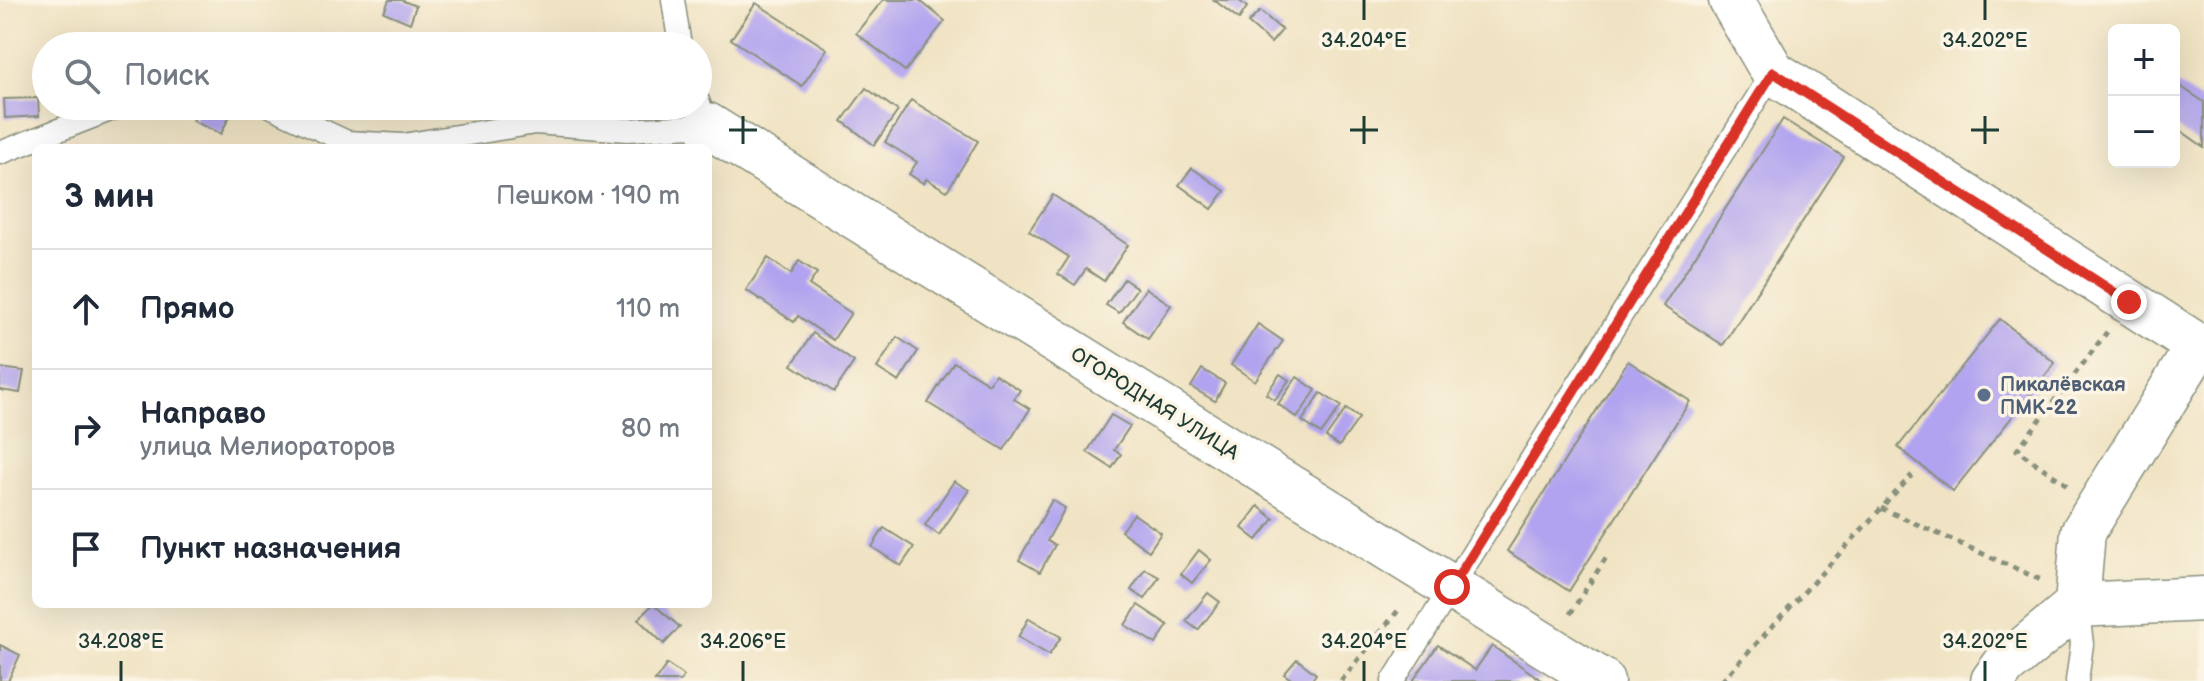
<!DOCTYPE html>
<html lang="ru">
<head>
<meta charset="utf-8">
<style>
	body { margin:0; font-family:"Balsamiq Sans",sans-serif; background:#f2f2f3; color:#1f2937 }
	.controls { position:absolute; right:24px; top:24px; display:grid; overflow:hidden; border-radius:12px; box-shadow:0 8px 32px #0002 }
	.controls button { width:72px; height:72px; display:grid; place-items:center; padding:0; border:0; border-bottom:2px solid #e0e1e3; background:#fff; color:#1f2937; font:40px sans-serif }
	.stop { position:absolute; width:24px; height:24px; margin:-18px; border:6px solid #d93025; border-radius:50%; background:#fff }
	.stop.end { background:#d93025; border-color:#fff; box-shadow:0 2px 8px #0008 }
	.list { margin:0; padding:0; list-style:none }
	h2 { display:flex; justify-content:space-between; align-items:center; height:104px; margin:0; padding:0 32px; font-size:34px }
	h2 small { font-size:26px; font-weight:400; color:#747a83 }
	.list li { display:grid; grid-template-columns:52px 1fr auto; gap:24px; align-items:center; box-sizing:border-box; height:120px; padding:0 32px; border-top:2px solid #e0e1e3 }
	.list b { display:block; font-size:30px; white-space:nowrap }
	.list p { margin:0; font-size:26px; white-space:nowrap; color:#747a83 }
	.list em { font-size:26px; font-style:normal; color:#747a83 }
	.icon { flex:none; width:44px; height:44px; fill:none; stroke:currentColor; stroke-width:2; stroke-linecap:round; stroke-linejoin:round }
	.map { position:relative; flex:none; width:2204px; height:681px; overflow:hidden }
	.search { position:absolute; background:#fff; box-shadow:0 8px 32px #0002; left:32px; top:32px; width:680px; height:88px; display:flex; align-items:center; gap:20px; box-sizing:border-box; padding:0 28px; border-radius:44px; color:#747a83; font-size:30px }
	.panel { position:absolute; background:#fff; box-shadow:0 8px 32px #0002; left:32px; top:144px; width:680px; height:464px; border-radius:12px }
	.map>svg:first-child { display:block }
	.building { fill:#b1a3ef }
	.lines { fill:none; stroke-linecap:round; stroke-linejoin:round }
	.service-casing { stroke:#88907c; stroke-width:25 }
	.minor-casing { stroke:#88907c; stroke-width:47 }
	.path { stroke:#88907c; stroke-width:5; stroke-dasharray:6 6; stroke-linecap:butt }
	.service { stroke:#fff; stroke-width:22 }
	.minor { stroke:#fff; stroke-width:44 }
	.route { stroke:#d93025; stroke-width:10 }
	.ticks { fill:none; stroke:#1f3d34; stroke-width:3 }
	.service-dot { fill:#5c6f8a; stroke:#fcf5e5; stroke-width:3 }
	.labels { text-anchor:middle; stroke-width:7; stroke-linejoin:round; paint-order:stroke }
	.service-label { font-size:20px; font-weight:bold; fill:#4e5e75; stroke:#fcf5e5; text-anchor:start }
	.street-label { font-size:20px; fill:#1f3d34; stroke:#fcf5e5 }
	.ticks-label { font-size:20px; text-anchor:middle; fill:#1f3d34; stroke:#fcf5e5; stroke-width:7; stroke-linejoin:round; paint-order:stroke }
</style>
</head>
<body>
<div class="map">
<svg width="2204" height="681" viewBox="0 0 2204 681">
	<rect width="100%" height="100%" fill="#fcf5e5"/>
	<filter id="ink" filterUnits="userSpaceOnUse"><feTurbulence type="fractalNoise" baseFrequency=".0125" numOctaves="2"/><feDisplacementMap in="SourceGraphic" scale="16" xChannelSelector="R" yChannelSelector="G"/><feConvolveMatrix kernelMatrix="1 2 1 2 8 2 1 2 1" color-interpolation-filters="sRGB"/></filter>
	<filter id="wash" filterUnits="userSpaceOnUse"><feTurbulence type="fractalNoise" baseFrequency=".006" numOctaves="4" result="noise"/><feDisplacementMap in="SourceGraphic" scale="32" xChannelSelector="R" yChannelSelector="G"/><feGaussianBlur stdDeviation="1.8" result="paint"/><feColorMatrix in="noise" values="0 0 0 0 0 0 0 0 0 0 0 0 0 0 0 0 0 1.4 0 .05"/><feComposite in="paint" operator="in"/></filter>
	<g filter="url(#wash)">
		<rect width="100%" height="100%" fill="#f0e3c3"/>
		<g id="blocks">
			<g class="building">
				<polygon points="389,0 401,0 416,6 410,23 384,12"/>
				<polygon points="883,0 919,0 945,21 905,71 856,33"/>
				<polygon points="1214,0 1238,0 1247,7 1239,19"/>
				<polygon points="756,3 827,49 802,86 731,39"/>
				<polygon points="1260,11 1282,30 1271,43 1248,23"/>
				<polygon points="2174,82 2204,102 2204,147 2174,126"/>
				<polygon points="866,88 898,111 874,145 842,121"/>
				<polygon points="38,98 39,116 5,118 4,99"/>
				<polygon points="911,100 978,141 947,191 926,179 924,184 909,174 917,162 885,142"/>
				<polygon points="200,106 234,107 221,134 193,121"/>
				<polygon points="603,106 636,106 626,121"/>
				<polygon points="1783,119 1844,157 1723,345 1663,306"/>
				<polygon points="1192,168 1225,191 1212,209 1179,185"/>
				<polygon points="1053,195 1128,245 1104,281 1086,269 1075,285 1058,274 1069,257 1029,231"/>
				<polygon points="768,258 791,274 799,261 817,273 809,285 851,313 833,340 798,316 794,322 746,290"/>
				<polygon points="1124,279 1137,288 1119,313 1106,305"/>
				<polygon points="1146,288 1171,305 1148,339 1123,322"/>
				<polygon points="2000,319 2055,363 1953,491 1898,447"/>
				<polygon points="1258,324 1283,341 1255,381 1231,365"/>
				<polygon points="813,333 854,362 834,392 792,365"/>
				<polygon points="897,337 918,351 899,382 877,368"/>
				<polygon points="1628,361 1690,401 1569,591 1507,551"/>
				<polygon points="954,362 989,384 995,374 1020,390 1014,399 1030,409 1004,450 928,403"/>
				<polygon points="0,368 24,371 20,393 0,390"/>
				<polygon points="1202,369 1225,383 1215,401 1191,387"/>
				<polygon points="1280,374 1289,380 1275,400 1266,394"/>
				<polygon points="1297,377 1316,390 1297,418 1278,404"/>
				<polygon points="1321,393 1341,406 1321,434 1302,421"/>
				<polygon points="1346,409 1359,418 1339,446 1326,437"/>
				<polygon points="1111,415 1130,426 1114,450 1121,454 1112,468 1087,452"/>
				<polygon points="954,481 969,490 939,535 925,525"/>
				<polygon points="1052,500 1065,508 1047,541 1055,545 1040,572 1019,560"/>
				<polygon points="1258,506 1274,519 1257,540 1242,528"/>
				<polygon points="1134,514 1161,533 1149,551 1121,531"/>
				<polygon points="884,528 914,547 901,566 872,547"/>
				<polygon points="1199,550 1211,560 1192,583 1181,574"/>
				<polygon points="1145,569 1159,577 1145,599 1131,590"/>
				<polygon points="1208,593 1220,602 1198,630 1186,621"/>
				<polygon points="653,604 680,627 664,644 638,619"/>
				<polygon points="1138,605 1168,625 1156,644 1125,625"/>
				<polygon points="1029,618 1061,637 1049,655 1018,637"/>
				<polygon points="0,645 20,655 8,681 0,681"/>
				<polygon points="1438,645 1475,670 1492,646 1543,681 1413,681"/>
				<polygon points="1297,659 1316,674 1311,681 1294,681 1284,674"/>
				<polygon points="667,664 684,676 680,681 655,681"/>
			</g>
		</g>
	</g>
	<g filter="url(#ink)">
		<use href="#blocks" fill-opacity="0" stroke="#88907c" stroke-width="2"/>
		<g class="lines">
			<g class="service-casing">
				<g id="service">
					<polyline points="673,0 680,46"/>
					<polyline points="270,106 347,142 403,145 535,123 628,130 707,125 698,101"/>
					<polyline points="0,153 120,106"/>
					<polyline points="2077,605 2082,644 2077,681"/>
					<polyline points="1393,681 1773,72"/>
				</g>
			</g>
			<g class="minor-casing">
				<g id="minor">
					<polyline points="1731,0 1773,72 2198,346 2083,532 2077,605"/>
					<polyline points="707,125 1602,681"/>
					<polyline points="1993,681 2004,666 2077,605 2204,599"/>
				</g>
			</g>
			<g class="path">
				<polyline points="2067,485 2017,450 2107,332"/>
				<polyline points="1881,508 2041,580"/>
				<polyline points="1570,614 1607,556"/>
				<polyline points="1341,681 1401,607"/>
				<polyline points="1722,681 1912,475"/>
			</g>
			<use href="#service" class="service"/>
			<use href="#minor" class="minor"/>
		</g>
	</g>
	<g class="lines" filter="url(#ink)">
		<polyline class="route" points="1452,587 1773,72 2129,302"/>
	</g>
	<path class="ticks" d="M1364,0V20M1985,0V20M743,116V144M1364,116V144M1985,116V144M729,130H757M1350,130H1378M1971,130H1999M121,661V681M743,661V681M1364,661V681M1985,661V681"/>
	<circle class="service-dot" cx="1984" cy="395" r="8"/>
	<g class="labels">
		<g class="service-label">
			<text x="2000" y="391">Пикалёвская<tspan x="2000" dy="23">ПМК-22</tspan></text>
		</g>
		<g class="street-label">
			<text transform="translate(1155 403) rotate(32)" y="7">ОГОРОДНАЯ УЛИЦА</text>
		</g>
	</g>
	<g class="ticks-label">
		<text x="1364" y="47">34.204°E</text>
		<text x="1985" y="47">34.202°E</text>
		<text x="121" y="648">34.208°E</text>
		<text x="743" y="648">34.206°E</text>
		<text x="1364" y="648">34.204°E</text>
		<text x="1985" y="648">34.202°E</text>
	</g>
</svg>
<div class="controls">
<button>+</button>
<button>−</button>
</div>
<div class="stop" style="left:1452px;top:587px"></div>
<div class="stop end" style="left:2129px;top:302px"></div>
<div class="search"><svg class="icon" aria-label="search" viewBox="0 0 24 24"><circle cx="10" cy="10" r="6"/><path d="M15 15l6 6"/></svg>Поиск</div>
<section class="panel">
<h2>3 мин<small>Пешком · 190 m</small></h2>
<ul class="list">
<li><svg class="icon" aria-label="ahead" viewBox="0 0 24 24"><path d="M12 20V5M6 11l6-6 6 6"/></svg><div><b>Прямо</b></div><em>110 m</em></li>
<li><svg class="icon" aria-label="right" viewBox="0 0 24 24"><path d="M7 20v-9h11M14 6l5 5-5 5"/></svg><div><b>Направо</b><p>улица Мелиораторов</p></div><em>80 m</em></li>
<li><svg class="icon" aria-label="arrive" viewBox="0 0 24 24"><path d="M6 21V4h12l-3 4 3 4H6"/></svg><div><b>Пункт назначения</b></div></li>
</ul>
</section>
</div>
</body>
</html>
